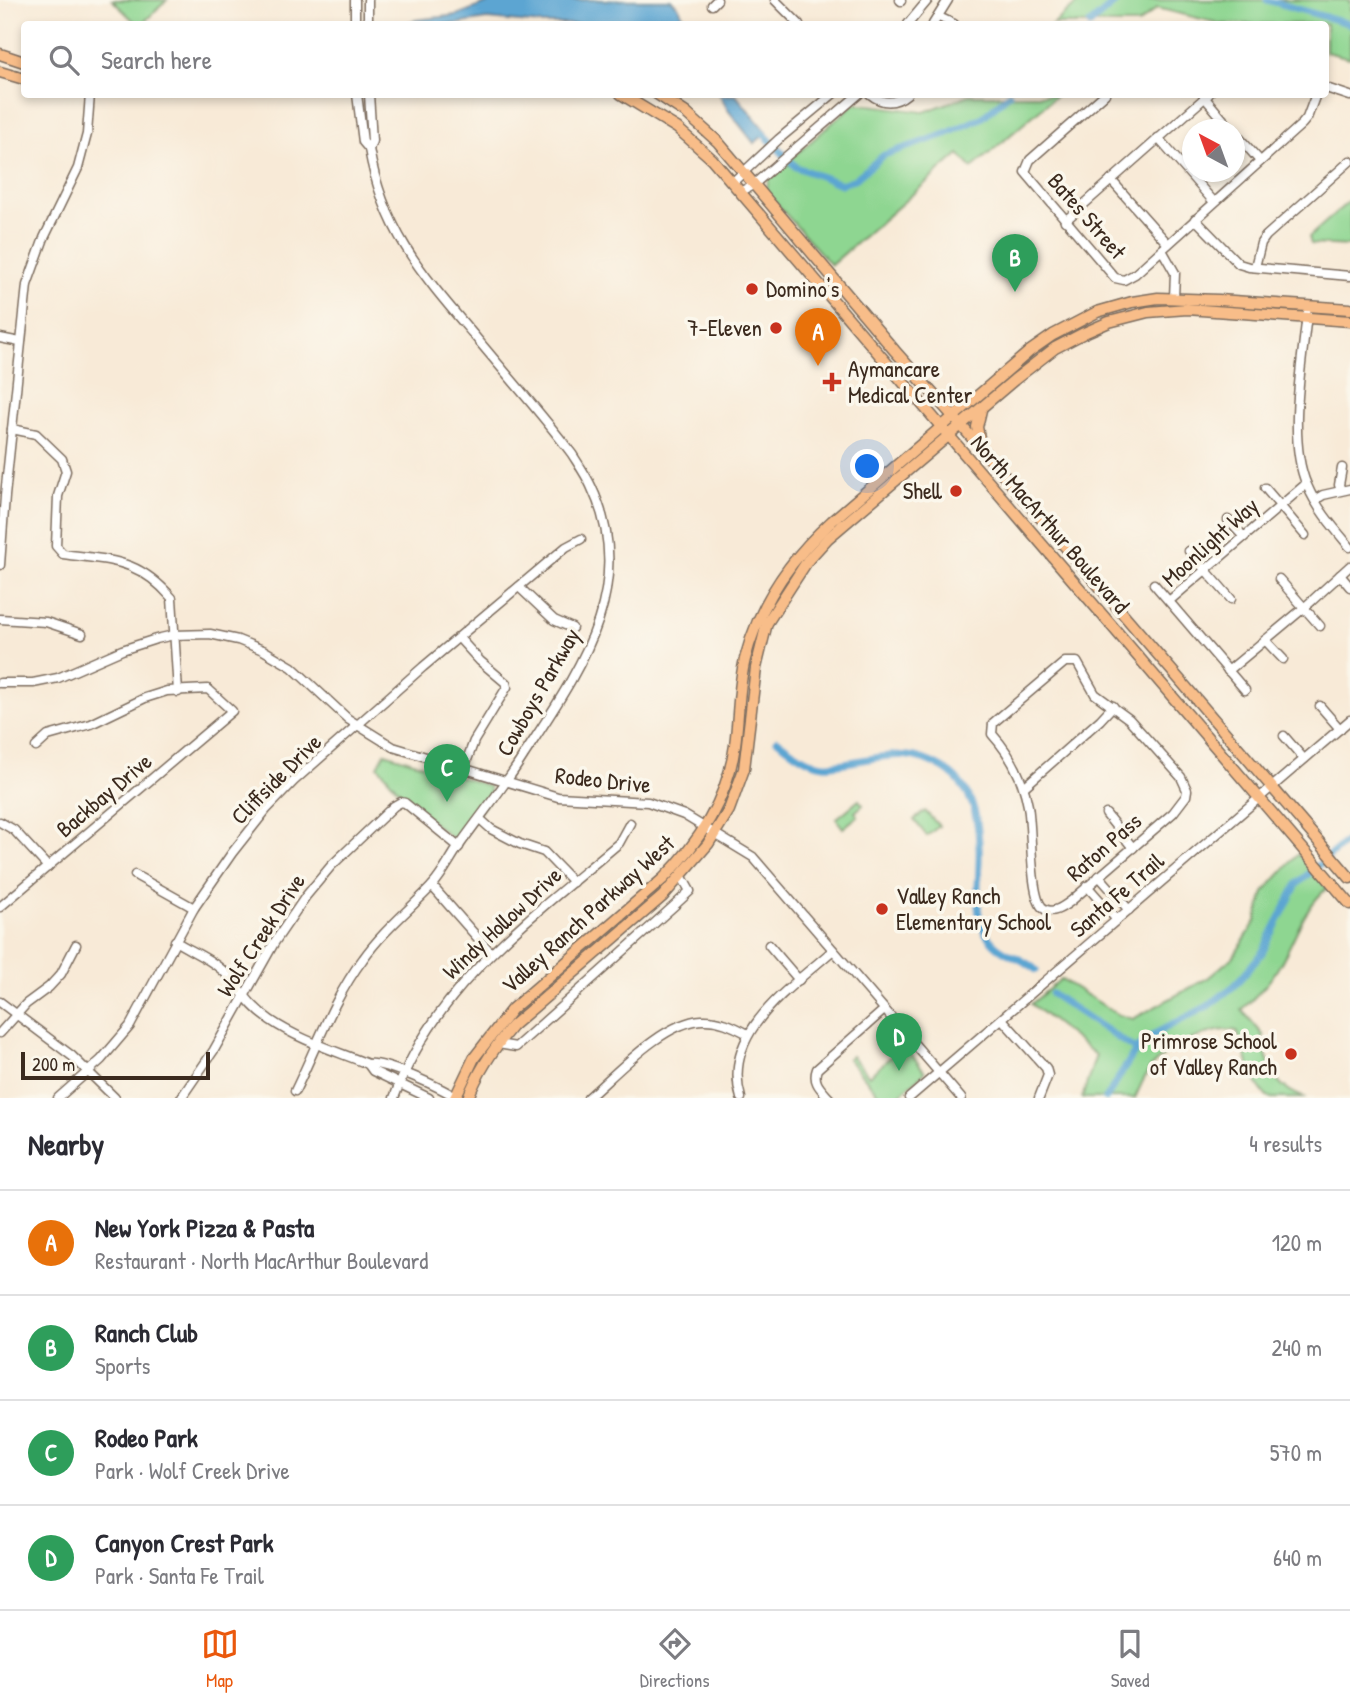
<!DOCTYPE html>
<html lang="en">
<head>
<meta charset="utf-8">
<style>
	body { margin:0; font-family:"Patrick Hand",sans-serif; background:#f7f7f7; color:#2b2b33 }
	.compass { position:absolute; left:1182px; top:119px; width:63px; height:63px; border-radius:50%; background:#fff; box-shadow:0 4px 10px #0003; rotate:319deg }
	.scale { position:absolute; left:21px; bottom:18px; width:189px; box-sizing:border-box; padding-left:7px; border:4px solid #3b2a1e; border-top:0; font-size:19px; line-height:24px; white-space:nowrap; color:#3b2a1e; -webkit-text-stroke:5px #fbf7ec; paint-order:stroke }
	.you { position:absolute; left:868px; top:467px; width:24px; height:24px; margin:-18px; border:5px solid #fff; border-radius:50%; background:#1a73e8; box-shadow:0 0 0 10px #1a73e833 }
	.badge { display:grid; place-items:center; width:46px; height:46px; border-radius:50%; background:#ea580c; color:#fff; font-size:23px; font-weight:700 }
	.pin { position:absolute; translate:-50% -58px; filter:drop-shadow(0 2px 4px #0008) }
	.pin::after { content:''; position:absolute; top:37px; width:24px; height:21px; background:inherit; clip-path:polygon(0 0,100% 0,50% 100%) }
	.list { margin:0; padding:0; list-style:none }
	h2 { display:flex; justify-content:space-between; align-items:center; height:91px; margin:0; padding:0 28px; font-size:30px }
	h2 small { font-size:23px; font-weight:400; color:#7c7c81 }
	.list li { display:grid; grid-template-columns:46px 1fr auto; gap:21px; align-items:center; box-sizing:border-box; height:105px; padding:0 28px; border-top:2px solid #e1e1e2 }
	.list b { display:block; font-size:26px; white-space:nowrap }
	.list p { margin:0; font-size:23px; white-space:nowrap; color:#7c7c81 }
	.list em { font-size:23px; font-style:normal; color:#7c7c81 }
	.icon { flex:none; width:38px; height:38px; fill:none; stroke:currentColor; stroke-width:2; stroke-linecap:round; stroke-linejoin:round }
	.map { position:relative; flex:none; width:1350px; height:1098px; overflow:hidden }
	.search { position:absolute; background:#fff; box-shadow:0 4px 10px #0003; left:21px; right:21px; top:21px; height:77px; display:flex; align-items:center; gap:18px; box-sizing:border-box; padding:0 24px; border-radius:7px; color:#7c7c81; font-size:26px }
	.sheet { height:511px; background:#fff }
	nav { display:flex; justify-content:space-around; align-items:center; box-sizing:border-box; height:98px; border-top:2px solid #e1e1e2; background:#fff; font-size:19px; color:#7c7c81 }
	nav a { display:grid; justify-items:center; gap:4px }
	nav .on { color:#ea580c }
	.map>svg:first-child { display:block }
	.green { fill:#8ed691; stroke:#648058; stroke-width:2 }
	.water { fill:#5ba5d2; stroke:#4b6878; stroke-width:2 }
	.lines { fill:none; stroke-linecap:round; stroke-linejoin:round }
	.canal { stroke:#5ba5d2; stroke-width:7 }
	.minor-casing { stroke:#7d6d5f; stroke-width:11 }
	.major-casing { stroke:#7d6d5f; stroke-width:13 }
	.minor { stroke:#fff; stroke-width:8 }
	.major { stroke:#f8bd89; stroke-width:10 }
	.poi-dot { fill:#c8321e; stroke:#fbf7ec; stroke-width:2.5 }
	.labels { text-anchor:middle; stroke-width:7; stroke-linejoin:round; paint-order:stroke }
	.street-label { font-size:23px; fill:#3b2a1e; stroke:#fbf7ec }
	.poi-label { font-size:23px; fill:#3b2a1e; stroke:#fbf7ec; text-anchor:start }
</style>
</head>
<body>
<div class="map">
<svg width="1350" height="1098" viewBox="0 0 1350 1098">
	<rect width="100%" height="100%" fill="#fbf7ec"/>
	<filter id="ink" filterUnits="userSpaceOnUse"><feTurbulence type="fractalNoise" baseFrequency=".0143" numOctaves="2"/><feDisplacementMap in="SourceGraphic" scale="14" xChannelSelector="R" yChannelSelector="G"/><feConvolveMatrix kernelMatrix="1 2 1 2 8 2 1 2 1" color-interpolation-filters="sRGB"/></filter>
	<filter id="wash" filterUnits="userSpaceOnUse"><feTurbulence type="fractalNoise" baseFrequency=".00686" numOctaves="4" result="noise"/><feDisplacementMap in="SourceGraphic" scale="28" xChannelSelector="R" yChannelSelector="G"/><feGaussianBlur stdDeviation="1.57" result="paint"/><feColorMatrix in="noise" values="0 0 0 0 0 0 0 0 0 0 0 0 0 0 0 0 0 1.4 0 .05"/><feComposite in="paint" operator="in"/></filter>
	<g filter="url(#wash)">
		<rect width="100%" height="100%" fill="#f8ead7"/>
		<g class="green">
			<polygon points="112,0 167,0 142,24 137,24"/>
			<polygon points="1081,0 1346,0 1350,1 1350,58 1326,52 1326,24 1222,24 1157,8 1138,24 1053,24"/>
			<polygon points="969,95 1057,95 972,168 959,154 831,265 766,192 769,178 855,103 924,112"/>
			<polygon points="1350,200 1350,246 1311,244 1309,237"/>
			<polygon points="385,753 489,786 491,797 457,842 412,806 378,766"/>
			<polygon points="859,800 863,805 855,812 858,816 843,828 836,819"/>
			<polygon points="925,811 939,826 927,836 914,820"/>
			<path d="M1298,854L1327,888C1298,914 1294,947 1272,977C1264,989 1252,999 1242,1010L1264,1036L1261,1038C1271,1069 1272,1087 1306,1098C1295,1098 1283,1098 1272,1098C1255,1095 1243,1047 1237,1031C1213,1025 1171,1047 1154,1064C1145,1073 1140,1088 1135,1098H1082L1096,1055L1031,1004L1061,979L1119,1015L1133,1019L1208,978L1234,956L1256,921L1264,892Z"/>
			<polygon points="904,1045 925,1072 896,1098 882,1098 848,1059 852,1056 869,1076"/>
		</g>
		<g class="water">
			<polygon points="495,0 671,0 678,6 687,24 541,24 487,19 457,24 403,24 416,20 457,15"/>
			<polygon points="720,95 736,95 767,133 754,143 728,110"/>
		</g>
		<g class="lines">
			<g class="canal">
				<polyline points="1267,0 1350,24"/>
				<polyline points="1090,24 1118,0"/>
				<polyline points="758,128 796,167 841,184 855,179 884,155 946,134 983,117 1009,94"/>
				<path d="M777,740C791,750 806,763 824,765C832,766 842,763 851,762C888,756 909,748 944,769C984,794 980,845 978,886C978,900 977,916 983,928C997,957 1018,953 1036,970"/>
				<polyline points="1052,994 1136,1050"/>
				<polyline points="1106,1098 1136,1050 1156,1033 1208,1006 1234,986 1262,953 1297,884 1350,838"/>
			</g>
		</g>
	</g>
	<g filter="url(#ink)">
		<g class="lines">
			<g class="minor-casing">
				<g id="minor">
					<polyline points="355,0 355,24"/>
					<polyline points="368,0 368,24"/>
					<polyline points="775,0 799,24"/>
					<polyline points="900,0 901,1"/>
					<polyline points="712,5 717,0"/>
					<polyline points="939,17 954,24"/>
					<polyline points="908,24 928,0"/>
					<polyline points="933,24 948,0"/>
					<polyline points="1326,88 1350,96"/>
					<path d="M870,94C882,104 895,104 907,94"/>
					<polyline points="1105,94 1030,160 1025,172 1115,278 1124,280 1135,274 1302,124 1307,118 1316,94"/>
					<polyline points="1205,98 1232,130"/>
					<polyline points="1234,132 1260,161"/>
					<polyline points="1158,138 1214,202"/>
					<polyline points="369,149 372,141 369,94"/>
					<polyline points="1111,180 1168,244"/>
					<polyline points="732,183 779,139 833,94"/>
					<polyline points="740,192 753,185 859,94"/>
					<polyline points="1195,219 1239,264 1249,267 1350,276"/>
					<polyline points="1065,221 1209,94"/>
					<polyline points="1162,250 1175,273 1174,298"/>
					<polyline points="1255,267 1261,243 1266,236 1350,161"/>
					<path d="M1307,314C1302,363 1287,440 1307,485C1317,509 1334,528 1350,547"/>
					<polyline points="0,338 20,342"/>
					<path d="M12,429L36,434L62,459L66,471L58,496L56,546L63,554C112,561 137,558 172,598L178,692"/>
					<polyline points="1265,488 1305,535"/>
					<polyline points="1341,490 1339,485 1342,468"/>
					<polyline points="1315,500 1323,495 1350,489"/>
					<polyline points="1228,520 1244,537"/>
					<polyline points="1189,551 1231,599"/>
					<polyline points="0,565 5,496 27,285 44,238 78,168 87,134 90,94"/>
					<polyline points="1340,575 1350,587"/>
					<polyline points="1279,579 1320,626"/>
					<polyline points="1154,584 1245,690"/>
					<polyline points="519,587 554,620 572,628"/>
					<polyline points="1169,601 1306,484"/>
					<polyline points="0,619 46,622 82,634"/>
					<polyline points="459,638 480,661 506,683 507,687 474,741 464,768"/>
					<polyline points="1265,640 1283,659"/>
					<path d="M1065,662H1077L1095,694L1129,719L1181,777L1187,790L1186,796L1173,813L1071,901C1063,907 1051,916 1042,907C1030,894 1032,827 1028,806C1023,778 1011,755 992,734L993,723Z"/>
					<polyline points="1228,671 1305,607 1350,566"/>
					<polyline points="0,683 33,683 58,678 122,650 156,639 174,635 210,634 238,640 263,650 292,667 348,719 393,747 558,797 648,802 684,815 753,857 961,1098"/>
					<polyline points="1320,706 1340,729"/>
					<polyline points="1284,736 1304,759"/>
					<polyline points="1024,787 1100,720 1113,706"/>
					<polyline points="1106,814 1133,848"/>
					<polyline points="480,819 491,829 520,844 544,852 573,882"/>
					<polyline points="0,822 14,830 48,867"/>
					<polyline points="135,875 194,908"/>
					<polyline points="1099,876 1129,910"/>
					<polyline points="432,886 491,953"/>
					<polyline points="1087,886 1117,920"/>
					<polyline points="0,907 232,711 208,689 167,691 145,698 91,724 48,736 36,747"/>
					<path d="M175,941C192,952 216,961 229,977C243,993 251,1007 270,1020C299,1040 336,1051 368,1064L373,1071L429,1098"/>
					<polyline points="769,945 799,980"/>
					<polyline points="0,1002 72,1056 115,1098"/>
					<polyline points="1002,1019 1046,1068 1048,1075 1039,1098"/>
					<polyline points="0,1033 26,1004 49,987 61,974 76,945"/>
					<polyline points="498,1044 516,1047 675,905 690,891 682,877"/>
					<path d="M368,1064C384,1061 442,1088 457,1098"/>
					<path d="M295,1091C317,1046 333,999 363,959C383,931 409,910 432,886C443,874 450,859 459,846C480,816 504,787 524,755C577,673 640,588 591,486C586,475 579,465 572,454C541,413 506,374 473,334C422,274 383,230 369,149L363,142L357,94"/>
					<polyline points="58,1098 101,1060 130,1026 194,908 232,853 266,810 294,781 423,667 566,547 581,539"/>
					<polyline points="181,1098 214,1050 274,943 306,896 331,866 394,806 401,802 405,803 459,847"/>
					<path d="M394,1098C435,985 531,918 619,843L630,823"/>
					<path d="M588,1098C617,1073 663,1022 702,1020C719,1019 733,1026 748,1034"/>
					<path d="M741,1098C721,1032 791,988 833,950"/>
					<path d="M829,1098C821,1089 812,1082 817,1069L884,1010"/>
					<polyline points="909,1098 1350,720"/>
				</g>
			</g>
			<g class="major-casing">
				<g id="major">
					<polyline points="0,54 24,62"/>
					<polyline points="0,72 24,79"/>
					<polyline points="621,94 677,128 712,159 1350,904"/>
					<polyline points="657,94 686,113 718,142 895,351 966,431 1350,878"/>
					<polyline points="980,443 977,427 981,410"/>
					<path d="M455,1098L474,1058L512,1009L663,879C700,842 728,797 735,745C739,716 738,687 745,659C759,604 790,559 832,521L1030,351L1053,335L1097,312L1132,302L1158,298L1219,300L1350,309"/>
					<path d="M468,1098C478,1071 494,1048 512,1026L663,896L708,844L729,810L744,769L756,668L767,623L808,560L828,538L1014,380L1055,348L1084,333L1109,322L1148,312L1187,309L1350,321"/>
				</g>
			</g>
			<use href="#minor" class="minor"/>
			<use href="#major" class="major"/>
		</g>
	</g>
	<g class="poi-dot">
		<circle cx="752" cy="289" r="7"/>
		<circle cx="776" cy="328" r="7"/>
		<path d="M828.5 371.5h7v7h7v7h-7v7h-7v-7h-7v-7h7z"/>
		<circle cx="956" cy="491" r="7"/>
		<circle cx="882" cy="909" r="7"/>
		<circle cx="1291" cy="1054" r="7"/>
	</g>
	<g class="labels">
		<g class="street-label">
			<text transform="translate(1087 216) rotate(49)" y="8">Bates Street</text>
			<text transform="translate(1050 524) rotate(49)" y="8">North MacArthur Boulevard</text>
			<text transform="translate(1210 542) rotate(-42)" y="8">Moonlight Way</text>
			<text transform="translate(538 692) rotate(-60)" y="8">Cowboys Parkway</text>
			<text transform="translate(276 779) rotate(-45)" y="8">Cliffside Drive</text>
			<text transform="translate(603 780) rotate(6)" y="8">Rodeo Drive</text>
			<text transform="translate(104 795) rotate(-40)" y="8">Backbay Drive</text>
			<text transform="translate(1104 847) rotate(-41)" y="8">Raton Pass</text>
			<text transform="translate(1117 895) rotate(-41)" y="8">Santa Fe Trail</text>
			<text transform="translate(588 914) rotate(-42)" y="8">Valley Ranch Parkway West</text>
			<text transform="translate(502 923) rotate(-43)" y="8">Windy Hollow Drive</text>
			<text transform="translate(261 935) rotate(-57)" y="8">Wolf Creek Drive</text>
		</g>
		<g class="poi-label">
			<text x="766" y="297">Domino's</text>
			<text x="762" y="336" text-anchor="end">7-Eleven</text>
			<text x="848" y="377">Aymancare<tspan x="848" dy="26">Medical Center</tspan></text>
			<text x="942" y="499" text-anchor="end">Shell</text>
			<text x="896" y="904">Valley Ranch<tspan x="896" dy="26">Elementary School</tspan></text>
			<text x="1277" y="1049" text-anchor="end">Primrose School<tspan x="1277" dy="26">of Valley Ranch</tspan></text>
		</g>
	</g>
</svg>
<svg class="compass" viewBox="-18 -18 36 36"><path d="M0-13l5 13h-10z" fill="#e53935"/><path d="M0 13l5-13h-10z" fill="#7c7c81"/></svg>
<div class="scale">200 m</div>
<div class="you"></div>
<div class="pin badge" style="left:818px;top:366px;background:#e8710a">A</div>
<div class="pin badge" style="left:1015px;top:292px;background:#2e9e5b">B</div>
<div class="pin badge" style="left:447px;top:802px;background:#2e9e5b">C</div>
<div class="pin badge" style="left:899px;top:1071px;background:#2e9e5b">D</div>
<div class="search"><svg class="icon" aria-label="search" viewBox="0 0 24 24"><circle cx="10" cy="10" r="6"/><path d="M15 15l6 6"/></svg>Search here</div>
</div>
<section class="sheet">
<h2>Nearby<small>4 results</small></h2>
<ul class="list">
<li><span class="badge" style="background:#e8710a">A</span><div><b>New York Pizza &amp; Pasta</b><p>Restaurant · North MacArthur Boulevard</p></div><em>120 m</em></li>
<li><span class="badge" style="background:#2e9e5b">B</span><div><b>Ranch Club</b><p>Sports</p></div><em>240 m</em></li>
<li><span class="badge" style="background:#2e9e5b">C</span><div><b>Rodeo Park</b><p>Park · Wolf Creek Drive</p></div><em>570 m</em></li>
<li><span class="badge" style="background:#2e9e5b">D</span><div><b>Canyon Crest Park</b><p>Park · Santa Fe Trail</p></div><em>640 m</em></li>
</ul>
</section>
<nav>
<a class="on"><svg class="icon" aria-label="map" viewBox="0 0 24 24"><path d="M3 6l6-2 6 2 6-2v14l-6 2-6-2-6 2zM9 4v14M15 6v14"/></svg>Map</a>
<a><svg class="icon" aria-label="directions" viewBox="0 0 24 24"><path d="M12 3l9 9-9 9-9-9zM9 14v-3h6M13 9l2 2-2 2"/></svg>Directions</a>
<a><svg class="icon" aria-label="saved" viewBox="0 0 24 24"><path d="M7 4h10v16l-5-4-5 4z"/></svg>Saved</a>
</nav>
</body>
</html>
